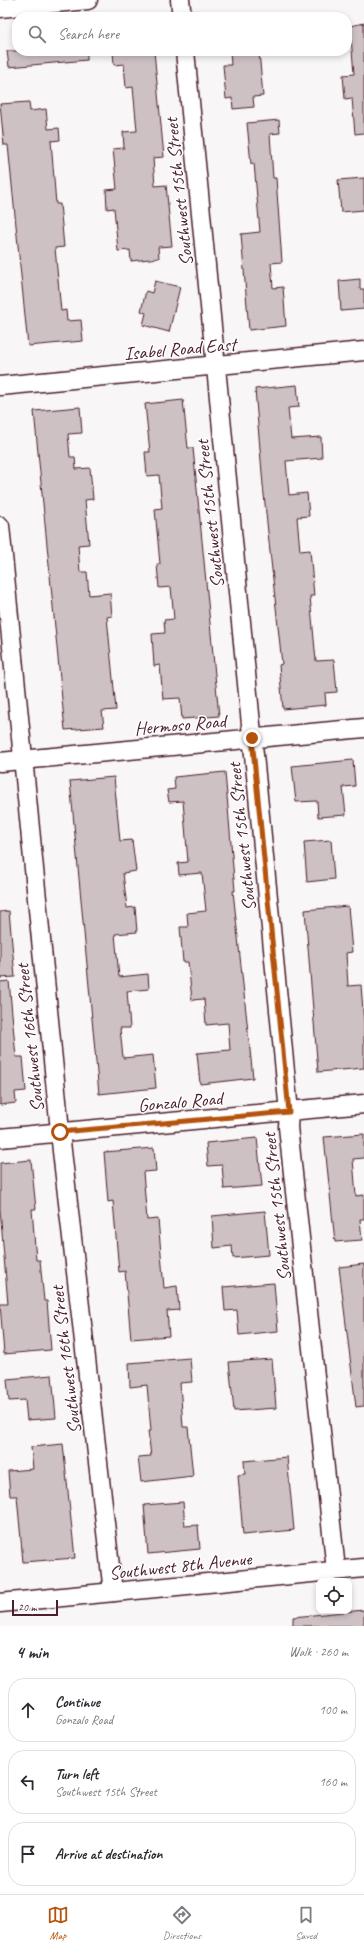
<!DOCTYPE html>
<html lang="en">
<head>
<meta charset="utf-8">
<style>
	body { margin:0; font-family:Caveat,sans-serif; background:#f7f7f7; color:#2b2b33 }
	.controls { position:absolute; right:12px; bottom:12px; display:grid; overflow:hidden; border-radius:8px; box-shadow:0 2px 6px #0003 }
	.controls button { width:36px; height:36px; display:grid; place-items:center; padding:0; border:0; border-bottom:1px solid #e1e1e2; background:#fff; color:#2b2b33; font:20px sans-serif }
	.scale { position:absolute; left:12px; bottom:10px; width:46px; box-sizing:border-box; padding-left:4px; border:2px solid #4a1f2b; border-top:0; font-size:11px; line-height:14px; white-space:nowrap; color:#4a1f2b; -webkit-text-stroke:3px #fff; paint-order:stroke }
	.stop { position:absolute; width:12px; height:12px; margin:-9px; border:3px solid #b45309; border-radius:50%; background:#fff }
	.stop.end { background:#b45309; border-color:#fff; box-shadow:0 1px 4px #0008 }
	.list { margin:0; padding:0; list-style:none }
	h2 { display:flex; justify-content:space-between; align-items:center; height:52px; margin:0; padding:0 16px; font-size:17px }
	h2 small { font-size:13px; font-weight:400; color:#7c7c81 }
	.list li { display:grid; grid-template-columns:26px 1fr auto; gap:12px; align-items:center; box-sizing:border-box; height:64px; margin:0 8px 8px; padding:0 8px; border:1px solid #e1e1e2; border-radius:16px }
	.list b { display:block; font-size:15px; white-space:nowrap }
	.list p { margin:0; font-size:13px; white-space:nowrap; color:#7c7c81 }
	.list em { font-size:13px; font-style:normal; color:#7c7c81 }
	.icon { flex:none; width:22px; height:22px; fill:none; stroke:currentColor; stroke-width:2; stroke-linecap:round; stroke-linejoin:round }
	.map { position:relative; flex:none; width:364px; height:1626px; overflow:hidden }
	.search { position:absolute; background:#fff; box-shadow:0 2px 6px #0003; left:12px; right:12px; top:12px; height:44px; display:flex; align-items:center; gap:10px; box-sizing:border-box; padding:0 14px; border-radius:16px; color:#7c7c81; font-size:15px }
	.sheet { height:268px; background:#fff }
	nav { display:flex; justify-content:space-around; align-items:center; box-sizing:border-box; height:56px; border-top:1px solid #e1e1e2; background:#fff; font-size:11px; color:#7c7c81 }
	nav a { display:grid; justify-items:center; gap:2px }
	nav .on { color:#b45309 }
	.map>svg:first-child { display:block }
	.building { fill:#cdc1c4; stroke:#4a1f2b }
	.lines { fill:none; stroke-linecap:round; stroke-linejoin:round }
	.minor-casing { stroke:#4a1f2b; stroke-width:21 }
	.minor { stroke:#fff; stroke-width:18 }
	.route { stroke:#b45309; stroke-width:5 }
	.labels { text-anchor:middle; stroke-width:3; stroke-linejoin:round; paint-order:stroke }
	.street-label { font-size:19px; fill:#4a1f2b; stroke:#fff }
</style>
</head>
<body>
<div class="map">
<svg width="364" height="1626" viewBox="0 0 364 1626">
	<rect width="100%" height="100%" fill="#f8f6f7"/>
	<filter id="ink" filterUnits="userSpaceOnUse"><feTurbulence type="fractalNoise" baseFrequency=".025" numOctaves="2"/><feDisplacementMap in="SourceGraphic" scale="8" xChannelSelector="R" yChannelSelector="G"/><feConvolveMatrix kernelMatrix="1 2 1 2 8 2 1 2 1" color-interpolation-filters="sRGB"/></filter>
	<g filter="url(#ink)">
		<g class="building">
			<polygon points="364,23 364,133 355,134 352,98 345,99 343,75 354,74 350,26"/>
			<polygon points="7,51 87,51 87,60 9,67"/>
			<polygon points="113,51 154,51 164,157 153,158 155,186 166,185 172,246 158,247 159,258 131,261 130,250 118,251 114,208 107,209 106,190 117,189 113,149 124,148 123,132 137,131 133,87 126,88 124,64 114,65"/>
			<polygon points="230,51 259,51 263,96 253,97 254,107 233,109 232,98 226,99 223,65 231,65"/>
			<polygon points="29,102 30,111 46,109 48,129 59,128 60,140 51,141 56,204 60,204 64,247 55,248 61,311 66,310 67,321 81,320 83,341 28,346 8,145 4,145 0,104"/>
			<polygon points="279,120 280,133 270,134 273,178 276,178 282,262 271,263 273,288 283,287 286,326 249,330 241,234 260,232 254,163 251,164 247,123"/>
			<polygon points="364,178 364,210 341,212 338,180"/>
			<polygon points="360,279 360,289 364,289 364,309 341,311 339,281"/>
			<polygon points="155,281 180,287 169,332 143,325 146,313 141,311 146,291 152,293"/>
			<polygon points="297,385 299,407 288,408 291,439 321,437 322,458 286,461 289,495 307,493 309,516 297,517 300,551 310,550 314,596 310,596 316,661 334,660 337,692 325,693 326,705 283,709 279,665 282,664 263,485 255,389"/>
			<polygon points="183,400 188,448 193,448 219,716 182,719 180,698 163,699 160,665 154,666 152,634 165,633 164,620 174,619 171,587 159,588 157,564 160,564 155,509 162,508 159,475 147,476 145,452 150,452 145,404"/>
			<polygon points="80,407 82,433 68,434 70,457 75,457 76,469 90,468 93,499 85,500 89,544 78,545 80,572 87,572 89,595 110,593 112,616 107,617 116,710 102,711 104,727 65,730 34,411"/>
			<polygon points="353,760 355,786 343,787 346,815 318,817 317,801 296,802 292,766"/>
			<polygon points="225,772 235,891 233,891 253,1078 200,1084 197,1053 230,1050 228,1023 206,1025 204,999 192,1000 188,962 183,962 180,927 188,927 187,913 206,911 202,873 179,875 178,863 188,862 183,801 169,802 167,790 175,789 174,777"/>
			<polygon points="114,777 120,841 132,840 136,871 123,873 127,908 135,907 137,932 115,934 119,977 148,974 149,989 127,991 130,1028 120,1028 123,1058 153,1055 156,1088 99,1094 70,781"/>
			<polygon points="331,840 334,879 307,882 304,842"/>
			<polygon points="348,906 352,952 346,953 348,986 361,985 364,1023 364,1068 318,1072 305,910"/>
			<polygon points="9,911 15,977 0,978 0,912"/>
			<polygon points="9,981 16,1057 23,1057 26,1091 15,1092 16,1103 0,1105 0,982"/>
			<polygon points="364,1134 364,1158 353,1159 356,1196 364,1195 364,1219 360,1219 362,1240 335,1242 324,1137"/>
			<polygon points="257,1138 262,1186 224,1189 222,1165 208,1166 206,1143"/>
			<polygon points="154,1148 156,1171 143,1172 147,1220 158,1219 164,1288 177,1286 179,1310 167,1311 169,1336 131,1339 125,1271 119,1272 113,1201 108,1202 104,1152"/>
			<polygon points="31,1160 36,1209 32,1209 36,1260 40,1260 44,1301 47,1301 51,1350 4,1354 0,1304 8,1304 0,1209 0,1163"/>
			<polygon points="265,1211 269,1255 233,1258 232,1246 214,1248 212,1216"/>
			<polygon points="364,1264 364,1406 356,1407 339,1267"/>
			<polygon points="274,1283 278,1331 239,1335 237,1310 225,1311 223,1287"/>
			<polygon points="190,1358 192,1382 180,1383 183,1427 188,1427 193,1476 141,1482 138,1457 151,1456 148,1431 151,1431 147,1385 130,1387 129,1363"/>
			<polygon points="272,1359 276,1408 234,1411 229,1362"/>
			<polygon points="52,1375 56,1418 27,1420 25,1400 9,1401 7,1379"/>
			<polygon points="63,1444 75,1558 23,1562 17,1496 10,1496 8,1471 33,1469 31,1447"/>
			<polygon points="287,1457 294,1530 243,1535 238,1475 245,1474 244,1461"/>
			<polygon points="183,1502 185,1526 198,1525 200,1549 148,1554 144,1505"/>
			<polygon points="364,1610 364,1626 293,1626 293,1617"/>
		</g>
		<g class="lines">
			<g class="minor-casing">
				<g id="minor">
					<polyline points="180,0 182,17"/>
					<polyline points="0,8 88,0"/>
					<polyline points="185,51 289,1112 288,1127 336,1570"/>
					<polyline points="0,386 364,351"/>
					<polyline points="0,526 62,1151 113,1592"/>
					<polyline points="0,762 364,728"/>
					<polyline points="0,1138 364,1104"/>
					<polyline points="0,1603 364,1568"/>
				</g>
			</g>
			<use href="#minor" class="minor"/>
		</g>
	</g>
	<g class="lines" filter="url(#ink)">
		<polyline class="route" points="60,1132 289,1112 252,738"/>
	</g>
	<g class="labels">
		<g class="street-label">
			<text transform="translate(178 192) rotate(-96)" y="7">Southwest 15th Street</text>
			<text transform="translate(180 348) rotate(-5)" y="7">Isabel Road East</text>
			<text transform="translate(209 514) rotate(-96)" y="7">Southwest 15th Street</text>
			<text transform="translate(180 724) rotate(-5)" y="7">Hermoso Road</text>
			<text transform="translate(241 837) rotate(-96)" y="7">Southwest 15th Street</text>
			<text transform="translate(29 1038) rotate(-96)" y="7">Southwest 16th Street</text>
			<text transform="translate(180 1101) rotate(-5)" y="7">Gonzalo Road</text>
			<text transform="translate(276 1207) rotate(-96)" y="7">Southwest 15th Street</text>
			<text transform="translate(65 1360) rotate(-97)" y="7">Southwest 16th Street</text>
			<text transform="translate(180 1565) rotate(-6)" y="7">Southwest 8th Avenue</text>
		</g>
	</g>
</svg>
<div class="controls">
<button><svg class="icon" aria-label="locate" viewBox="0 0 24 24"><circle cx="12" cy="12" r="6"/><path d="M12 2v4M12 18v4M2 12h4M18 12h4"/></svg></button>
</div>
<div class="scale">20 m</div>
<div class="stop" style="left:60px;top:1132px"></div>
<div class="stop end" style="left:252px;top:738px"></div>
<div class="search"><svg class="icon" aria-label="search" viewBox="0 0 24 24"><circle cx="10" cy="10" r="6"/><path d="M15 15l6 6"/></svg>Search here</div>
</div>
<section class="sheet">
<h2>4 min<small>Walk · 260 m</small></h2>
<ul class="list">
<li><svg class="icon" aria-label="ahead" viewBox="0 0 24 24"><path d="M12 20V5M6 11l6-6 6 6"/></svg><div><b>Continue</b><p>Gonzalo Road</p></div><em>100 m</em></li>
<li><svg class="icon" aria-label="left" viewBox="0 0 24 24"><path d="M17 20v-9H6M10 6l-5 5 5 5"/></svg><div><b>Turn left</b><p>Southwest 15th Street</p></div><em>160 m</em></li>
<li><svg class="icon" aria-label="arrive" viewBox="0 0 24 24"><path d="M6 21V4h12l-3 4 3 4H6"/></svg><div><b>Arrive at destination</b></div></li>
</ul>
</section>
<nav>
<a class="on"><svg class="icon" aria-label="map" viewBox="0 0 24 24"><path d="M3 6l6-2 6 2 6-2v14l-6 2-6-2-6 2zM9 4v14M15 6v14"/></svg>Map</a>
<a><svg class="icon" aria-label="directions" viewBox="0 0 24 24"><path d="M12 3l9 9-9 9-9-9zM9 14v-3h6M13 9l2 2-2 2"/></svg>Directions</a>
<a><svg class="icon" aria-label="saved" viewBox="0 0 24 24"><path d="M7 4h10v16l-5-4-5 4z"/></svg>Saved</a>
</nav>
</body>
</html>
